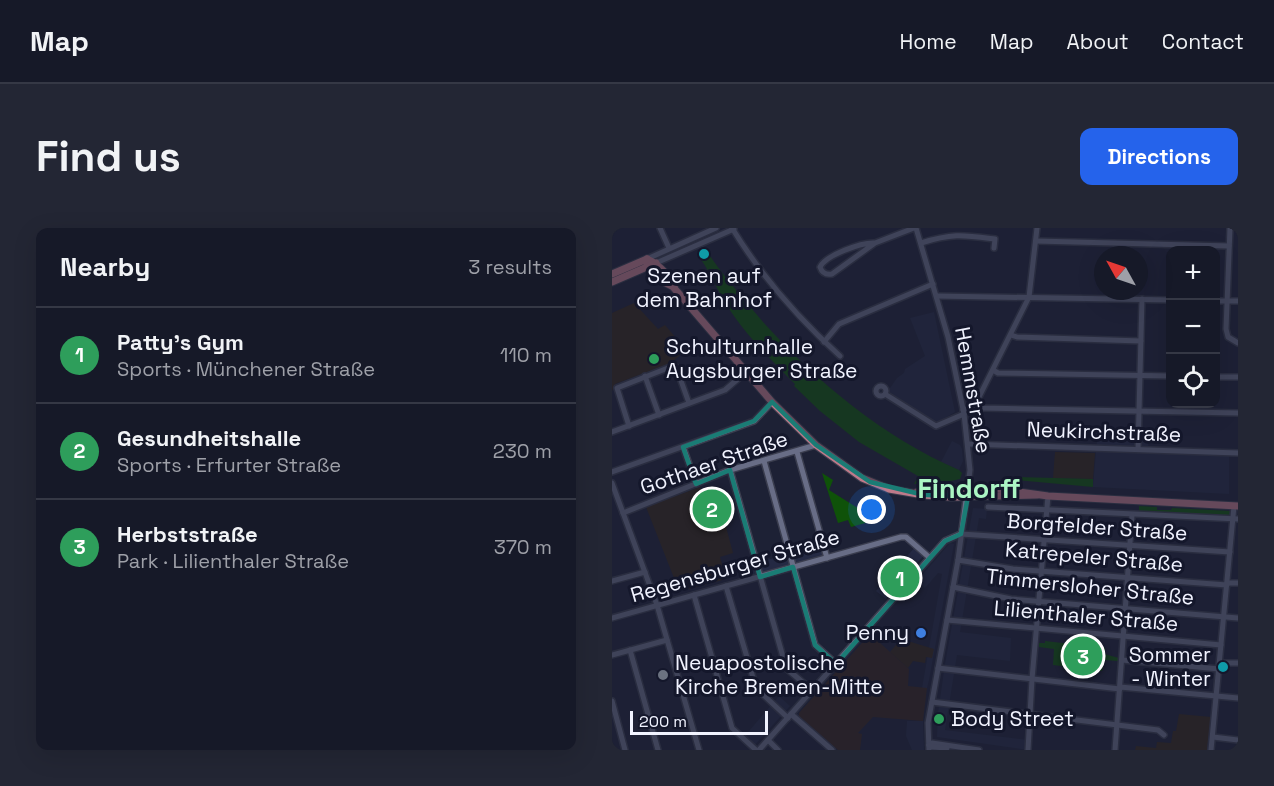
<!DOCTYPE html>
<html lang="en">
<head>
<meta charset="utf-8">
<style>
	body { margin:0; font-family:"Space Grotesk",sans-serif; background:#232634; color:#f1f3f6 }
	.controls { position:absolute; right:18px; top:18px; display:grid; overflow:hidden; border-radius:12px; box-shadow:0 6px 24px #0002 }
	.controls button { width:54px; height:54px; display:grid; place-items:center; padding:0; border:0; border-bottom:2px solid #353845; background:#161928; color:#f1f3f6; font:30px sans-serif }
	.compass { position:absolute; left:482px; top:18px; width:54px; height:54px; border-radius:50%; background:#161928; box-shadow:0 6px 24px #0002; rotate:310deg }
	.scale { position:absolute; left:18px; bottom:15px; width:138px; box-sizing:border-box; padding-left:6px; border:3px solid #f1f3ff; border-top:0; font-size:16px; line-height:21px; white-space:nowrap; color:#f1f3ff; -webkit-text-stroke:4px #14172b; paint-order:stroke }
	.you { position:absolute; left:260px; top:282px; width:21px; height:21px; margin:-15px; border:4px solid #fff; border-radius:50%; background:#1a73e8; box-shadow:0 0 0 9px #1a73e833 }
	.badge { display:grid; place-items:center; width:39px; height:39px; border-radius:50%; background:#2563eb; color:#fff; font-size:20px; font-weight:700 }
	.pin { position:absolute; translate:-50% -50%; border:3px solid #fff; box-shadow:0 2px 6px #0006 }
	.list { margin:0; padding:0; list-style:none }
	h2 { display:flex; justify-content:space-between; align-items:center; height:78px; margin:0; padding:0 24px; font-size:26px }
	h2 small { font-size:20px; font-weight:400; color:#9ea0a8 }
	.list li { display:grid; grid-template-columns:39px 1fr auto; gap:18px; align-items:center; box-sizing:border-box; height:96px; padding:0 24px; border-top:2px solid #353845 }
	.list b { display:block; font-size:22px; white-space:nowrap }
	.list p { margin:0; font-size:20px; white-space:nowrap; color:#9ea0a8 }
	.list em { font-size:20px; font-style:normal; color:#9ea0a8 }
	.icon { flex:none; width:33px; height:33px; fill:none; stroke:currentColor; stroke-width:2; stroke-linecap:round; stroke-linejoin:round }
	.map { position:relative; flex:none; width:626px; height:522px; overflow:hidden; border-radius:12px }
	header { display:flex; align-items:center; gap:36px; box-sizing:border-box; height:84px; padding:0 30px; background:#161928; border-bottom:2px solid #353845 }
	header strong { font-size:28px }
	nav { display:flex; gap:33px; margin-inline-start:auto; font-size:21px }
	.intro { display:flex; align-items:center; justify-content:space-between; box-sizing:border-box; height:144px; padding:0 36px }
	h1 { margin:0; font-size:42px }
	.button { padding:15px 27px; border-radius:12px; background:#2563eb; color:#fff; font-size:21px; font-weight:700 }
	main { display:flex; gap:36px; padding:0 36px }
	aside { flex:1; background:#161928; border-radius:12px; box-shadow:0 6px 24px #0002 }
	.map>svg:first-child { display:block }
	.built { fill:#242943 }
	.industrial { fill:#36251e }
	.education { fill:#342619 }
	.green { fill:#0f5209 }
	.lines { fill:none; stroke-linecap:round; stroke-linejoin:round }
	.minor-casing { stroke:#3a3d4e; stroke-width:8 }
	.major-casing { stroke:#3a3d4e; stroke-width:9 }
	.minor { stroke:#686d86; stroke-width:5 }
	.major { stroke:#be7a8a; stroke-width:7 }
	.marked { fill:none; stroke:#1a7c75; stroke-width:4.5; stroke-linejoin:round }
	.culture-dot { fill:#0f9aa8; stroke:#14172b; stroke-width:2 }
	.leisure-dot { fill:#2e9e5b; stroke:#14172b; stroke-width:2 }
	.shop-dot { fill:#3f7fe0; stroke:#14172b; stroke-width:2 }
	.worship-dot { fill:#6b7280; stroke:#14172b; stroke-width:2 }
	.labels { text-anchor:middle; stroke-width:6; stroke-linejoin:round; paint-order:stroke }
	.poi-label { font-size:21px; fill:#f1f3ff; stroke:#14172b; text-anchor:start }
	.street-label { font-size:21px; fill:#f1f3ff; stroke:#14172b }
	.district-label { font-size:27px; font-weight:bold; fill:#acf6c4; stroke:#14172b }
</style>
</head>
<body>
<header>
<strong>Map</strong>
<nav><a>Home</a><a>Map</a><a>About</a><a>Contact</a></nav>
</header>
<div class="intro"><h1>Find us</h1><a class="button">Directions</a></div>
<main>
<aside>
<h2>Nearby<small>3 results</small></h2>
<ul class="list">
<li><span class="badge" style="background:#2e9e5b">1</span><div><b>Patty's Gym</b><p>Sports · Münchener Straße</p></div><em>110 m</em></li>
<li><span class="badge" style="background:#2e9e5b">2</span><div><b>Gesundheitshalle</b><p>Sports · Erfurter Straße</p></div><em>230 m</em></li>
<li><span class="badge" style="background:#2e9e5b">3</span><div><b>Herbststraße</b><p>Park · Lilienthaler Straße</p></div><em>370 m</em></li>
</ul>
</aside>
<div class="map">
<svg width="626" height="522" viewBox="0 0 626 522">
	<rect width="100%" height="100%" fill="#1d2135"/>
	<g class="built">
		<polygon points="322,84 343,184 326,194 321,193 276,163 285,150 292,145 293,141 313,128 298,90"/>
		<polygon points="354,116 362,161 363,169 359,174 356,170 345,118"/>
		<polygon points="518,202 537,202 536,222 617,225 617,266 481,259 485,212 517,213"/>
		<polygon points="340,213 348,217 350,221 351,233 347,242 329,234"/>
		<polygon points="361,280 375,281 374,291 367,290 348,404 399,410 398,433 345,427 333,502 416,512 416,522 325,509 326,485 333,436"/>
		<polygon points="338,315 342,316 317,452 315,460 310,460 330,346 326,345 313,360 305,353"/>
		<polygon points="211,316 215,329 132,353 127,340"/>
		<polygon points="304,318 313,326 274,371 264,363"/>
		<polygon points="167,468 178,478 141,519 131,510"/>
		<polygon points="295,493 311,493 312,522 300,522 294,508"/>
	</g>
	<polygon class="industrial" points="258,406 297,441 296,458 315,460 311,493 261,489 246,505 250,506 248,522 226,522 187,488 187,485"/>
	<g class="education">
		<polygon points="22,75 46,101 53,97 74,122 59,135 3,156 0,163 0,85"/>
		<polygon points="443,224 483,225 481,251 441,250"/>
		<polygon points="88,259 93,271 103,267 110,284 121,325 108,329 114,351 77,361 73,347 62,350 34,279"/>
		<polygon points="289,411 322,421 320,430 314,429 313,435 301,433 296,440 278,424"/>
		<polygon points="567,486 599,489 595,522 523,522 524,518 544,520 545,514 559,515 561,503 564,503"/>
	</g>
	<g class="green">
		<path d="M94,22C111,48 131,70 151,94C206,155 271,209 347,242L350,245L348,251L330,255L302,256L306,248L247,214L208,183L182,158L183,156C158,131 128,101 111,71C102,55 96,40 85,26Z"/>
		<polygon points="210,245 221,252 217,262 252,284 257,294 239,299 236,292 226,295"/>
		<polygon points="403,249 481,251 481,259 403,252"/>
		<polygon points="527,278 545,279 545,282 559,282 560,280 619,283 618,288 527,283"/>
		<polygon points="433,413 493,420 492,426 507,430 506,433 492,432 490,443 441,437 442,421 427,419 427,415 433,415"/>
	</g>
	<g class="lines">
		<g class="minor-casing">
			<g id="minor">
				<polyline points="48,0 57,20"/>
				<path d="M120,0C150,49 186,90 228,128"/>
				<polyline points="304,0 336,109 352,186 358,242 346,332 316,495 317,522"/>
				<polyline points="618,0 614,101 616,109 626,115"/>
				<polyline points="424,13 617,18"/>
				<path d="M263,15C250,14 214,27 208,39C210,45 214,47 220,46L263,15L302,0"/>
				<path d="M309,15C341,5 351,7 383,11L382,20"/>
				<polyline points="35,31 104,0"/>
				<polyline points="44,35 122,1"/>
				<polyline points="325,68 558,72"/>
				<polyline points="604,73 626,73"/>
				<polyline points="399,107 405,109 529,113"/>
				<polyline points="212,114 227,96 321,56"/>
				<polyline points="381,142 386,145 558,148"/>
				<polyline points="33,148 47,187"/>
				<polyline points="604,149 626,149"/>
				<circle cx="269" cy="163" r="5"/>
				<polyline points="273,166 324,198 352,186"/>
				<polyline points="364,175 371,180 626,185"/>
				<polyline points="351,182 362,178 364,175 417,69 425,0"/>
				<polyline points="17,198 5,160 61,138 64,139 77,175"/>
				<polyline points="0,204 113,162 134,144"/>
				<polyline points="356,216 626,225"/>
				<polyline points="71,219 84,256"/>
				<polyline points="526,221 530,71"/>
				<polyline points="185,224 215,330"/>
				<polyline points="152,233 203,417 224,436"/>
				<polyline points="118,242 173,436 175,441 200,462"/>
				<polyline points="0,244 142,193 160,174"/>
				<polyline points="0,255 45,377 87,522"/>
				<polyline points="376,279 626,291"/>
				<polyline points="11,285 118,242 204,217"/>
				<polyline points="346,332 401,341 615,357"/>
				<polyline points="0,353 33,344"/>
				<polyline points="615,355 626,355"/>
				<polyline points="114,358 144,460 176,490"/>
				<polyline points="341,359 399,371 626,390"/>
				<polyline points="82,367 120,500 144,522"/>
				<polyline points="0,390 289,309 294,309 318,330"/>
				<polyline points="335,392 609,417"/>
				<polyline points="18,422 46,522"/>
				<polyline points="0,427 55,412"/>
				<polyline points="510,432 607,441"/>
				<polyline points="608,435 626,435"/>
				<polyline points="326,440 508,461"/>
				<polyline points="508,459 626,470"/>
				<polyline points="0,473 13,522"/>
				<polyline points="320,474 546,502 552,507"/>
				<polyline points="179,486 220,522"/>
				<polyline points="601,509 626,512"/>
				<polyline points="156,512 166,522"/>
				<polyline points="317,517 320,515 367,522"/>
				<polyline points="317,517 320,519 335,520"/>
				<polyline points="147,522 333,313 349,306 618,324"/>
				<polyline points="416,522 420,451 436,268"/>
				<polyline points="503,522 520,287"/>
				<polyline points="599,522 622,278"/>
			</g>
		</g>
		<g class="major-casing">
			<g id="major">
				<path d="M35,31C47,37 57,47 62,60L160,174L204,217L250,250L277,261L312,267L339,269L425,267"/>
				<polyline points="35,36 35,39 54,55 62,59"/>
				<polyline points="0,46 35,31"/>
				<polyline points="0,54 44,35"/>
				<polyline points="305,264 372,259 436,268 626,278"/>
			</g>
		</g>
		<use href="#minor" class="minor"/>
		<use href="#major" class="major"/>
	</g>
	<path d="M0 0H626V522H0ZM160,174L204,217L258,254L312,267L356,268L349,306L333,313L224,436L203,417L181,339L148,349L118,242L84,256L71,219L142,193Z" fill="#1d2135" fill-opacity=".55" fill-rule="evenodd"/>
	<path class="marked" d="M160,174L204,217L258,254L312,267L356,268L349,306L333,313L224,436L203,417L181,339L148,349L118,242L84,256L71,219L142,193Z"/>
	<g class="culture-dot">
		<circle cx="92" cy="26" r="6"/>
		<circle cx="611" cy="439" r="6"/>
	</g>
	<g class="leisure-dot">
		<circle cx="42" cy="131" r="6"/>
		<circle cx="327" cy="491" r="6"/>
	</g>
	<circle class="shop-dot" cx="309" cy="405" r="6"/>
	<circle class="worship-dot" cx="51" cy="447" r="6"/>
	<g class="labels">
		<g class="poi-label">
			<text x="92" y="55" text-anchor="middle">Szenen auf<tspan x="92" dy="24">dem Bahnhof</tspan></text>
			<text x="54" y="126">Schulturnhalle<tspan x="54" dy="24">Augsburger Straße</tspan></text>
			<text x="297" y="412" text-anchor="end">Penny</text>
			<text x="599" y="434" text-anchor="end">Sommer<tspan x="599" dy="24">- Winter</tspan></text>
			<text x="63" y="442">Neuapostolische<tspan x="63" dy="24">Kirche Bremen-Mitte</tspan></text>
			<text x="339" y="498">Body Street</text>
		</g>
		<g class="street-label">
			<text transform="translate(361 162) rotate(80)" y="7">Hemmstraße</text>
			<text transform="translate(492 204) rotate(2)" y="7">Neukirchstraße</text>
			<text transform="translate(102 235) rotate(-19)" y="7">Gothaer Straße</text>
			<text transform="translate(485 299) rotate(4)" y="7">Borgfelder Straße</text>
			<text transform="translate(482 329) rotate(5)" y="7">Katrepeler Straße</text>
			<text transform="translate(123 338) rotate(-16)" y="7">Regensburger Straße</text>
			<text transform="translate(478 359) rotate(6)" y="7">Timmersloher Straße</text>
			<text transform="translate(474 388) rotate(5)" y="7">Lilienthaler Straße</text>
		</g>
		<g class="district-label">
			<text x="357" y="270">Findorff</text>
		</g>
	</g>
</svg>
<div class="controls">
<button>+</button>
<button>−</button>
<button><svg class="icon" aria-label="locate" viewBox="0 0 24 24"><circle cx="12" cy="12" r="6"/><path d="M12 2v4M12 18v4M2 12h4M18 12h4"/></svg></button>
</div>
<svg class="compass" viewBox="-18 -18 36 36"><path d="M0-13l5 13h-10z" fill="#e53935"/><path d="M0 13l5-13h-10z" fill="#9ea0a8"/></svg>
<div class="scale">200 m</div>
<div class="you"></div>
<div class="pin badge" style="left:288px;top:350px;background:#2e9e5b">1</div>
<div class="pin badge" style="left:100px;top:281px;background:#2e9e5b">2</div>
<div class="pin badge" style="left:471px;top:428px;background:#2e9e5b">3</div>
</div>
</main>
</body>
</html>
